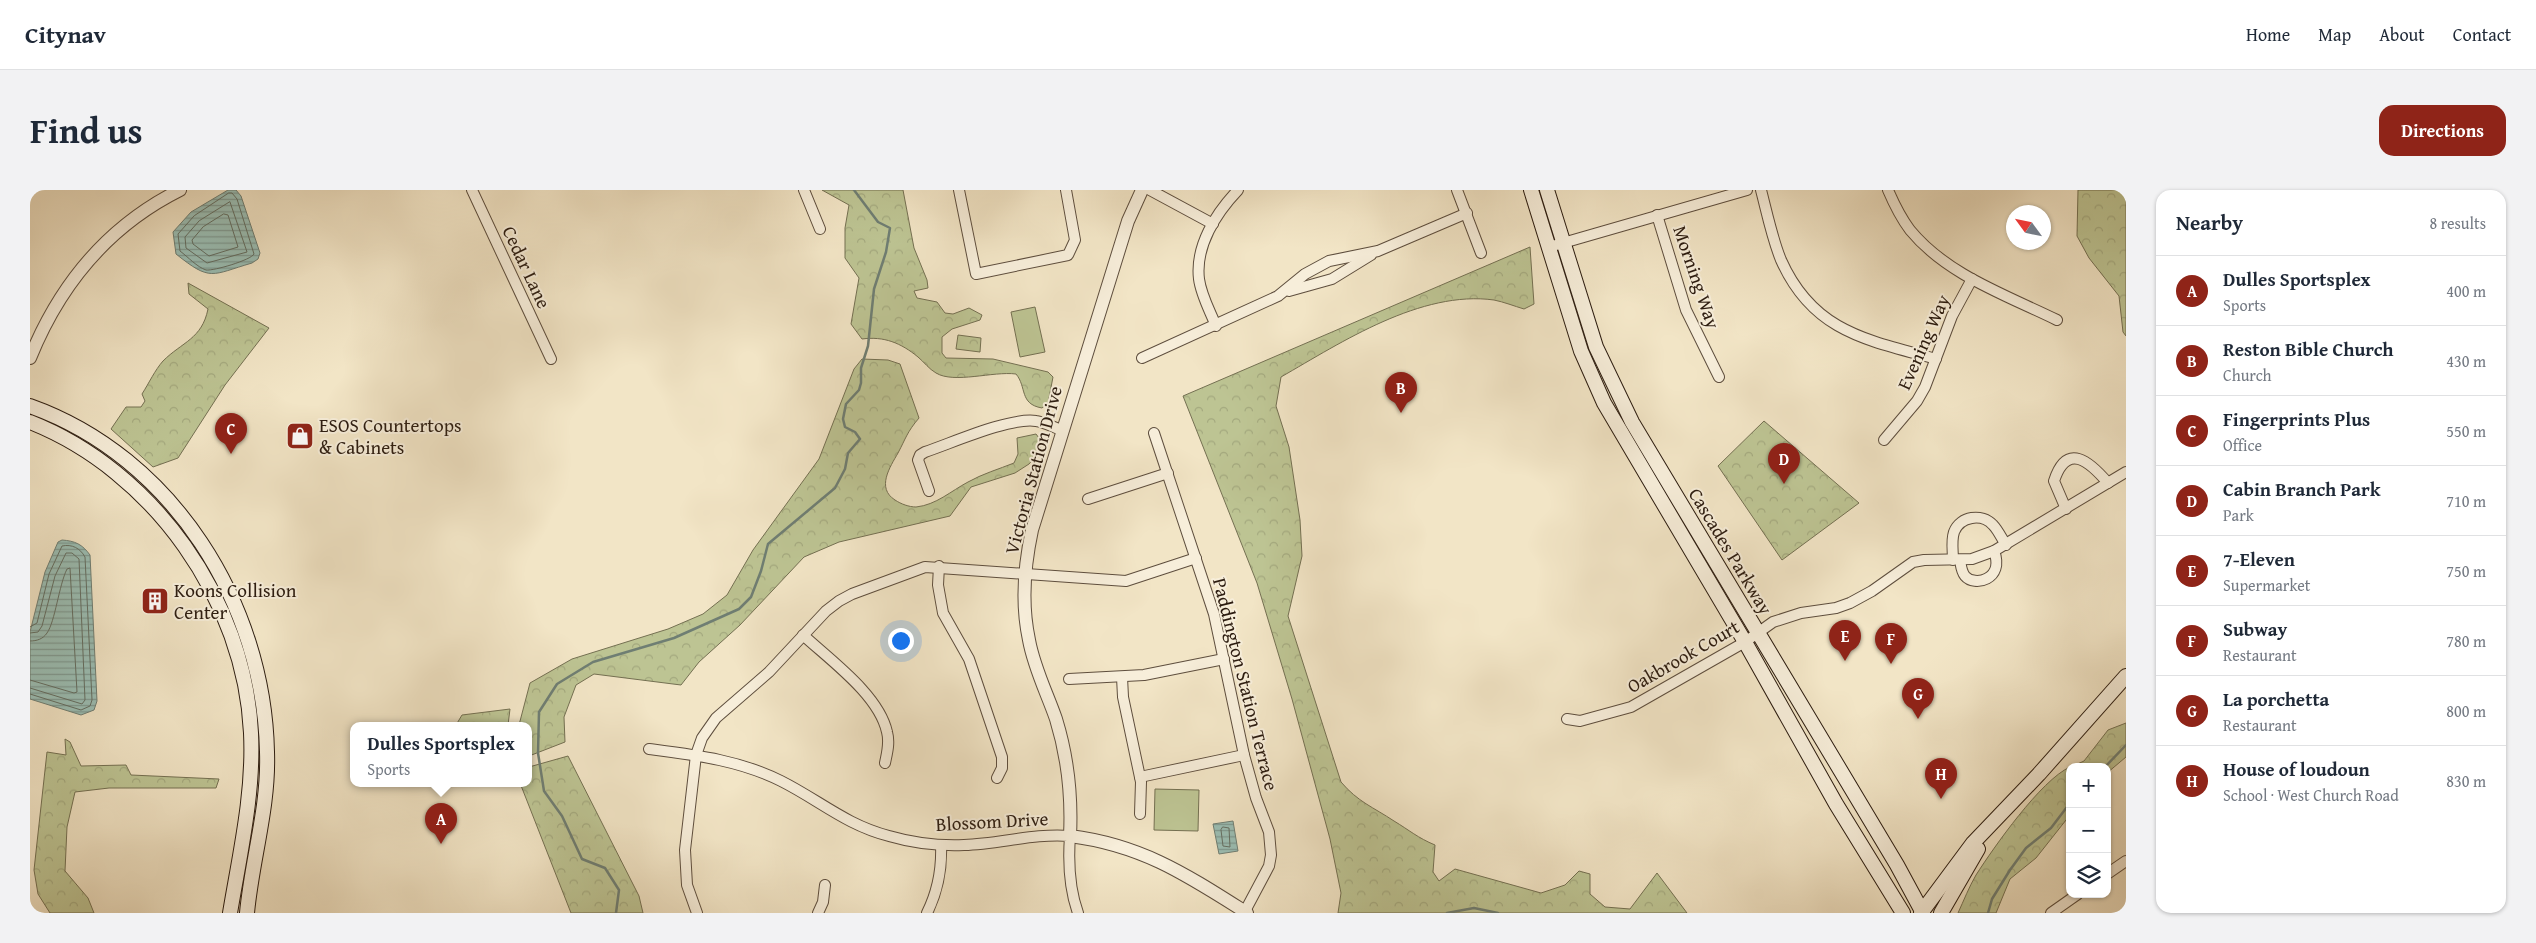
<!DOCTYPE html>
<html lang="en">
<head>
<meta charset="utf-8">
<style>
	body { margin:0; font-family:"Gentium Book Plus",serif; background:#f2f2f3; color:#1f2937 }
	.controls { position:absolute; right:15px; bottom:15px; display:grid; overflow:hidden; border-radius:10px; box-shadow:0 1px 4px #0004 }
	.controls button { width:45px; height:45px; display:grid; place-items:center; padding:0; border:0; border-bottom:1px solid #e0e1e3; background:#fff; color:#1f2937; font:25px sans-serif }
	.compass { position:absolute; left:1976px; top:15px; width:45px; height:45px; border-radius:50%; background:#fff; box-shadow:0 1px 4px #0004; rotate:303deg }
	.you { position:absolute; left:870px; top:450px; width:18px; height:18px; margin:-12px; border:4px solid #fff; border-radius:50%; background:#1a73e8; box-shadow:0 0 0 8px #1a73e833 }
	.badge { display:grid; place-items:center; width:32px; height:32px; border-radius:50%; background:#8f2418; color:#fff; font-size:16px; font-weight:700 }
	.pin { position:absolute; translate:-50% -41px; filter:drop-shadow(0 1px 2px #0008) }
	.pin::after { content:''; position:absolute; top:26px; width:18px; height:15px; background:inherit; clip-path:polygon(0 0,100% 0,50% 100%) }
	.popup { position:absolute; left:320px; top:532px; width:182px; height:65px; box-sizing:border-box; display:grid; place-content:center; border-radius:10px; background:#fff; filter:drop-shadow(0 1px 4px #0005); font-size:16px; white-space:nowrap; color:#747a83 }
	.popup b { font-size:19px; color:#1f2937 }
	.popup::after { content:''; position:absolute; left:50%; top:100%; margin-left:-10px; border:10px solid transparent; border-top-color:#fff }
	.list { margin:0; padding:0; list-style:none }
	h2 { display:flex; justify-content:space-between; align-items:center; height:65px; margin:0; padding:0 20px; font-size:21px }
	h2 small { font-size:16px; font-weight:400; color:#747a83 }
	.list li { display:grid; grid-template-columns:32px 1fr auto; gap:15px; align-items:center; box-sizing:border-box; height:70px; padding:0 20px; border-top:1px solid #e0e1e3 }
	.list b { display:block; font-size:19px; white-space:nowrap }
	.list p { margin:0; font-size:16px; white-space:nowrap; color:#747a83 }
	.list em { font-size:16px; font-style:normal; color:#747a83 }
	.icon { flex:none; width:28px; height:28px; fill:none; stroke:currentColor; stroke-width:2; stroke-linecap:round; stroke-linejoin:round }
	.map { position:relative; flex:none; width:2096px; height:723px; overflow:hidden; border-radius:15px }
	header { display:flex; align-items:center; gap:30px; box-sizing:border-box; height:70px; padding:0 25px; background:#fff; border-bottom:1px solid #e0e1e3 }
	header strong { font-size:24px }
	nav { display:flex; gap:28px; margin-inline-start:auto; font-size:18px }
	.intro { display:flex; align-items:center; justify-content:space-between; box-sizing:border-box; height:120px; padding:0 30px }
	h1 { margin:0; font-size:35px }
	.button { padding:12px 22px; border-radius:15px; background:#8f2418; color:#fff; font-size:18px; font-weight:700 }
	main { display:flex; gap:30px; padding:0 30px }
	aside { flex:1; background:#fff; border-radius:15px; box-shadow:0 1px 4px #0004 }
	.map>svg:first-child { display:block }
	.forest { fill:url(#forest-crowns); stroke:#747052 }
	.pitch { fill:#bdc493; stroke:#747052 }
	.water { fill:url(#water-rules); stroke:#6f7e73 }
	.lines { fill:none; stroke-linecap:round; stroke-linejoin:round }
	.shore { stroke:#646e62; stroke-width:1 }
	.stream { stroke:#6f7e73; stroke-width:2.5 }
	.minor-casing { stroke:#5e4e3e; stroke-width:12 }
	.tertiary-casing { stroke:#5e4e3e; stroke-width:14 }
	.secondary-casing { stroke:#2c1c10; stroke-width:16 }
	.minor { stroke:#f7eeda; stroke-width:10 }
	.tertiary { stroke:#f7eeda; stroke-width:12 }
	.secondary { stroke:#f7eeda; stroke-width:14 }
	.labels { text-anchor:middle; stroke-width:4; stroke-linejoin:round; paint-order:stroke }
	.street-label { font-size:19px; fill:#2c1c10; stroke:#f7eeda }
	.poi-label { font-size:19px; fill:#2c1c10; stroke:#f7eeda; text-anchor:start }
</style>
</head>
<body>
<header>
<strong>Citynav</strong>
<nav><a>Home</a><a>Map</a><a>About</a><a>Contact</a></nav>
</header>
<div class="intro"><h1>Find us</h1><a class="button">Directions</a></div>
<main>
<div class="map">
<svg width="2096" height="723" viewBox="0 0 2096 723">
	<defs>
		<pattern id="forest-crowns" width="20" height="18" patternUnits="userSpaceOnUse" patternTransform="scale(1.25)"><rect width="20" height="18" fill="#bdc493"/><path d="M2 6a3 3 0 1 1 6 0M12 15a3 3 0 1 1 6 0" fill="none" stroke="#a3a87e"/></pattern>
		<pattern id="water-rules" width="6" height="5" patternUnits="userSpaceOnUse" patternTransform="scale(1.25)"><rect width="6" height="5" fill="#9bbfb5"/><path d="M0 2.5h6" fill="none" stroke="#7f9a92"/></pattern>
	</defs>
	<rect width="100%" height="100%" fill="#f2e5c6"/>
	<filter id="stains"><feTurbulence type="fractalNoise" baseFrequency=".004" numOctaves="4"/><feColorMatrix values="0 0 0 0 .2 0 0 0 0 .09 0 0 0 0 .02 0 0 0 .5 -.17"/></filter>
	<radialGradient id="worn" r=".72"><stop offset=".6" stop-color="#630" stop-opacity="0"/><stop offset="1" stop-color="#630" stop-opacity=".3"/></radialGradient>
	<g class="forest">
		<path d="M792,0H873L884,58L897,90L898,98L884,101L887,108L907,112L915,123L923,124L939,118L952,125L950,130L922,139L912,147V163L916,168L963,169L1018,182L1023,187L1018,213L1012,218C989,214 997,197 986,184C963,181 924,194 906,183C899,179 894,172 888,167C871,153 854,146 832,149L821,134L829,88L815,68V38L819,15Z"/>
		<polygon points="2048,0 2096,0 2096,146 2093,142 2089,106 2059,68 2047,46"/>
		<path d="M1500,57L1504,114L1494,119C1484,116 1474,112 1464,110C1391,100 1312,152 1251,187L1246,216L1259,257L1270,330L1272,366L1258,426L1311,592C1328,612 1343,617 1364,631C1379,640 1388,648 1405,655L1403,682L1409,691L1425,679L1511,703L1535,695L1549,681L1560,684V704L1575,717L1600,719L1627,683L1657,723H1308L1311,703L1300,649L1262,509L1227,393L1153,206Z"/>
		<path d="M158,93L239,138L195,195L148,268L123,277L81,239L96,217H111L115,211L112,204C119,193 125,180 133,171C152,152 172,149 178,119L159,104Z"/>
		<polygon points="928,145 951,148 950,162 926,159"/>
		<path d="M832,169L858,170L870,174L889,228C877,242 876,248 868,263C860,277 846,298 865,310C871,314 879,317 886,317C906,315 921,301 938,292C952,284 969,279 984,273L988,264L987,248L1006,244L1012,252L1009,263L999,274L985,283L941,297L920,326L809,352L774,367L710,435L669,472L651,495L564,484L546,495L534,527L535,552L499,566L498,535H489L500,493L542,469L638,439L673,424L697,405L723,360L789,269L824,179Z"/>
		<polygon points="1734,231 1829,313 1752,370 1688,276"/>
		<polygon points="480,519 478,535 426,535 432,525"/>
		<polygon points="2096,533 2096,567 2077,583 2077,577 2041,577 2054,571 2078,540"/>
		<polygon points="35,549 40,552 51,576 96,575 101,585 189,589 186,598 79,598 45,602 37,637 35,681 58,708 64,723 20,723 8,704 4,680 17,562 36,565"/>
		<polygon points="538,566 609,706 613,723 541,723 490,593 498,593 499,577"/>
		<path d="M2040,577V625L2006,668L1980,689L1966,723H1928C1934,710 1939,697 1946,685C1964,657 2011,590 2040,577Z"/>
	</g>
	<g class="pitch">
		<polygon points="1005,117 1015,162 990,167 981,122"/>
		<polygon points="1125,599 1169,600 1168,641 1124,640"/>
	</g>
	<g class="water">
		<path d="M198,0H206L211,6L230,63L228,69L222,73C181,85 181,92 146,64L143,42L161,22Z"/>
		<path d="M32,350C45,351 52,354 60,365L67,511L64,520L51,525L0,509V442L15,382L28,352Z"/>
		<polygon points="1203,631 1208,661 1189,664 1183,634"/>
	</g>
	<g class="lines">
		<g class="shore">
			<path d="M199,3H202L207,9L224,64C221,70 184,81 176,80C167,77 158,67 150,61L148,44L164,26Z"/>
			<polygon points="200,12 217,62 177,73 156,58 155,47 169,31"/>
			<polygon points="194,24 198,25 208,57 179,66 163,54 162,50 173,37"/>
			<path d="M0,437L7,433L19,384L32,356C42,354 50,358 55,367L62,510L60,516L51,520L0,504"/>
			<polyline points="0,443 8,442 12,436 25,386 36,363 42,363 49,369 55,510 52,514 0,498"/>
			<path d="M0,451C7,451 13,449 17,443C25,432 29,395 37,379L40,378L47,502L44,503L0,490"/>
			<polygon points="1193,637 1199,638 1200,657 1193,656 1191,640"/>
		</g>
		<g class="stream">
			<polyline points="2075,577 2096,555"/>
			<polyline points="586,723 589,700 575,678 552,669 532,626 514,601 508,563 509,522 527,494 563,472 644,448 709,419 721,407 731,381 738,354 805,298 815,279 818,263 830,249 825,242 815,237 813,229 816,214 829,200 831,193 831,178 838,156 844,99 856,62 860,38 848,32 824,0"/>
			<polyline points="1417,723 1444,718 1468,723"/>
			<polyline points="1958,723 1962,709 1980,680 1996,658 2021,638 2040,613"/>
		</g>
		<g class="minor-casing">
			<g id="minor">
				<polyline points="442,0 521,169"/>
				<polyline points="774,0 790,39"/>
				<polyline points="929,0 946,84 1038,65 1045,50 1036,0"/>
				<polyline points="1120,0 1183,34"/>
				<polyline points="1427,0 1451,63"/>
				<path d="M1731,0C1737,23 1742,48 1751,70C1783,142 1837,150 1906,169"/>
				<path d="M1858,0C1864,14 1871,28 1880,40C1917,85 1976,105 2027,130"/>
				<polyline points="1627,25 1656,120 1689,187"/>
				<polyline points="1519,57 1717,0"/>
				<polyline points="1259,101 1302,89 1341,65"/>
				<path d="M1186,136C1180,121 1171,105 1169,89C1165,56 1186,23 1208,0"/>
				<polyline points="1112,168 1248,106 1275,84 1299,71 1348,61 1437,23"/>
				<polyline points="1124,243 1184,424 1214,565 1226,608 1239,642 1241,665 1239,676 1214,723"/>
				<polyline points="1854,250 1887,211 1895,197 1922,126 1942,89"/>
				<path d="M899,301L888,270L890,265L895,262C922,253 980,227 1006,231C1014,232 1023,237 1031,240"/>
				<polyline points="1058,309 1138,283"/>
				<path d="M2036,319L2024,291C2037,251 2060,272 2078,293"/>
				<path d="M1923,370C1923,361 1921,351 1924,342C1930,326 1952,323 1963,335C1968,340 1972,349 1976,355"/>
				<path d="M1930,370C1931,375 1931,381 1935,386C1944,397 1975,390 1964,361"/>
				<polyline points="909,376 908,395 913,423 939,469 972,567 972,578 967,588"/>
				<path d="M773,445C800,470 849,505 857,542C860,553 857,563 855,573"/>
				<polyline points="1092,487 1093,507 1111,592 1110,624"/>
				<polyline points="1039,489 1114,485 1194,469"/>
				<polyline points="1537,529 1550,531 1601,517 1715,452 1743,432 1771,423 1806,418 1820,413 1842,401 1883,372 1894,370 1942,369 1964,361 2096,282"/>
				<path d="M619,559C665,565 709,570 751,591C789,610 816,635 859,646C883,653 909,656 934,655C970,654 1004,643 1040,646C1038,673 1039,698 1048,723"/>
				<polyline points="1110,587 1214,565"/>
				<polyline points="2077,684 2096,671"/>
				<polyline points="667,723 657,695 655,660 666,565 672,548 686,528 739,482 796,421 809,411 822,404 895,377 1096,391 1166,368"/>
				<polyline points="788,723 793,712 795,695"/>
				<path d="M897,723C908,701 912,679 911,655"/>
				<polyline points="2021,723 2048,704"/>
			</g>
		</g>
		<g class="tertiary-casing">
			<g id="tertiary">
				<path d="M1112,0L1098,31L1002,340C994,377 991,413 999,450C1004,478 1017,503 1026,529C1038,568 1042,606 1040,646C1112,655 1157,685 1217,723"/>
				<path d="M0,168C30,94 78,36 150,0"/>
			</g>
		</g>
		<g class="secondary-casing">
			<g id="secondary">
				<polyline points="1501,0 1551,161 1574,213 1715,452 1806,614 1873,723"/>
				<polyline points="1517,0 1566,157 1602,232 1867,675 1893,723"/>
				<path d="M0,216C143,267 234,414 237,562C239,617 222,669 217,723"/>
				<path d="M0,232C124,281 215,411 221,543C224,603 210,663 200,723"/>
				<polyline points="1891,723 1943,653 2009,584 2096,486"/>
				<polyline points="1911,723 1948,659"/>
			</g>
		</g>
		<use href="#minor" class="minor"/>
		<use href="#tertiary" class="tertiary"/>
		<use href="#secondary" class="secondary"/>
	</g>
	<defs>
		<g id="shop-square" transform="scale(1.4375)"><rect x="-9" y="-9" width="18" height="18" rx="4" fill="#8f2418" stroke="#f7eeda"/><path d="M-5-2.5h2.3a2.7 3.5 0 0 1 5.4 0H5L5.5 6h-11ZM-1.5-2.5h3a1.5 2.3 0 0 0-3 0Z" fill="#fff"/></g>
		<g id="building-square" transform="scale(1.4375)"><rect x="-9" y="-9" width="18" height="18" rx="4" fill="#8f2418" stroke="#f7eeda"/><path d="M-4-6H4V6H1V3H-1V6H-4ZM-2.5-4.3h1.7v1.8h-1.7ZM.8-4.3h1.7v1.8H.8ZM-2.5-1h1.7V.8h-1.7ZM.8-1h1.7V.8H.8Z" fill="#fff"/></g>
	</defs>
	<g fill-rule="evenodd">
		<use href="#shop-square" x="270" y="246"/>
		<use href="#building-square" x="125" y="411"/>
	</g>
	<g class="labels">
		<g class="street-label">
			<text transform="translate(497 77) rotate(65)" y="7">Cedar Lane</text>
			<text transform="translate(1667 87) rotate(71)" y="7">Morning Way</text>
			<text transform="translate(1893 152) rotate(-66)" y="7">Evening Way</text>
			<text transform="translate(1003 280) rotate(-75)" y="7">Victoria Station Drive</text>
			<text transform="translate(1701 361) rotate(59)" y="7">Cascades Parkway</text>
			<text transform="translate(1653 466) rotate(-30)" y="7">Oakbrook Court</text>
			<text transform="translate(1216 494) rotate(76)" y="7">Paddington Station Terrace</text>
			<text transform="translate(962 631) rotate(-3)" y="7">Blossom Drive</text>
		</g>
		<g class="poi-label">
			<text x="289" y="242">ESOS Countertops<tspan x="289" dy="22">&amp; Cabinets</tspan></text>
			<text x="144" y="407">Koons Collision<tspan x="144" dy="22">Center</tspan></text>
		</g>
	</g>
	<rect width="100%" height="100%" filter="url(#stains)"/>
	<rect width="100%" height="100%" fill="url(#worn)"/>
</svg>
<div class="controls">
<button>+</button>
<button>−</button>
<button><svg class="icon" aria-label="layers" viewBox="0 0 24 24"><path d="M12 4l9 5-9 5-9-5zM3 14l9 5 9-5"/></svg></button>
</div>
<svg class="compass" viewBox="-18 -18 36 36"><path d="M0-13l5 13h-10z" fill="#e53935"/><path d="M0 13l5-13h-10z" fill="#747a83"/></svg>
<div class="you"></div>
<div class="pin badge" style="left:411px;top:654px">A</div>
<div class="popup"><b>Dulles Sportsplex</b>Sports</div>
<div class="pin badge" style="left:1371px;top:223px">B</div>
<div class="pin badge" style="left:201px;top:264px">C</div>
<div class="pin badge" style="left:1754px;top:294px">D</div>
<div class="pin badge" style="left:1815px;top:471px">E</div>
<div class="pin badge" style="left:1861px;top:474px">F</div>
<div class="pin badge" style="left:1888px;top:529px">G</div>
<div class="pin badge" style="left:1911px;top:609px">H</div>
</div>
<aside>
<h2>Nearby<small>8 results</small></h2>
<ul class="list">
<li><span class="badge">A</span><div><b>Dulles Sportsplex</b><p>Sports</p></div><em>400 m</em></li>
<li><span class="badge">B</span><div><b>Reston Bible Church</b><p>Church</p></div><em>430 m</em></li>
<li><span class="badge">C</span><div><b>Fingerprints Plus</b><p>Office</p></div><em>550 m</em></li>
<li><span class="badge">D</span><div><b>Cabin Branch Park</b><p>Park</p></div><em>710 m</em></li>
<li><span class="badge">E</span><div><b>7-Eleven</b><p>Supermarket</p></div><em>750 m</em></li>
<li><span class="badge">F</span><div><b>Subway</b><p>Restaurant</p></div><em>780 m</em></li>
<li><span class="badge">G</span><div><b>La porchetta</b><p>Restaurant</p></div><em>800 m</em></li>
<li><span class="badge">H</span><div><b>House of loudoun</b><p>School · West Church Road</p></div><em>830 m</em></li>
</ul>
</aside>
</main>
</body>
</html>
